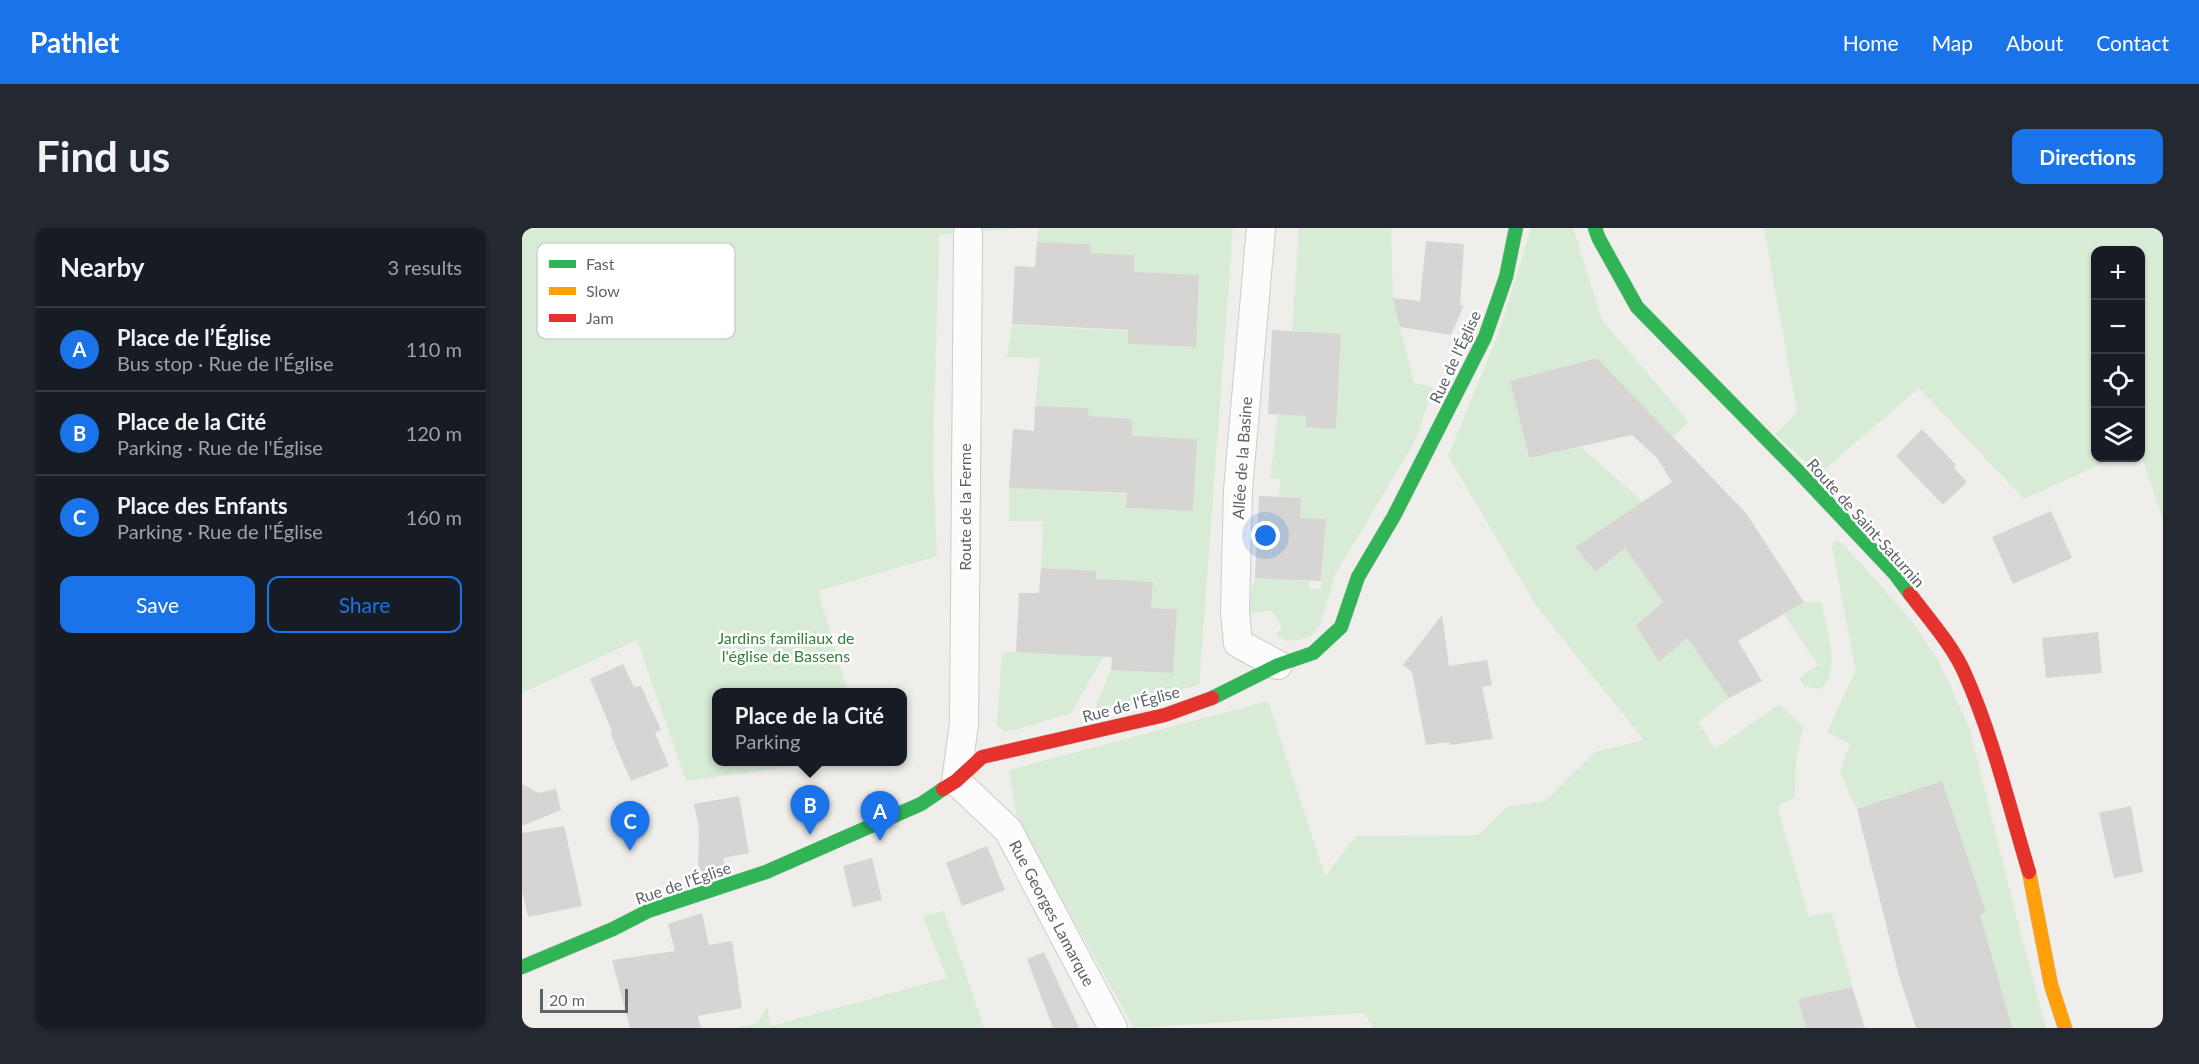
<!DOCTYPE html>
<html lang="en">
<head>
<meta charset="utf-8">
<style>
	body { margin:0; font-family:Lato,sans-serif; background:#242831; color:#f1f3f6 }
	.controls { position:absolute; right:18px; top:18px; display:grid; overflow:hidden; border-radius:12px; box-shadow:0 2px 4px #0004 }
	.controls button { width:54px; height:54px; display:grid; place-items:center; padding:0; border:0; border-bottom:2px solid #363941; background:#171b24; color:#f1f3f6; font:30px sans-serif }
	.scale { position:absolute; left:18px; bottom:15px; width:88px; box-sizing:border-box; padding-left:6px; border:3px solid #5f6368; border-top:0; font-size:16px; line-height:21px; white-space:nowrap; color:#5f6368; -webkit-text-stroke:4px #fff; paint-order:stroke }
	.you { position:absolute; left:744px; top:308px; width:21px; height:21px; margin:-15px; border:4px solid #fff; border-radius:50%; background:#1a73e8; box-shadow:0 0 0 9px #1a73e833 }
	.badge { display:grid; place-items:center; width:39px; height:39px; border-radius:50%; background:#1a73e8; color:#fff; font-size:20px; font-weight:700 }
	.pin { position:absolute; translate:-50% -50px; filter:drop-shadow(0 2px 3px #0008) }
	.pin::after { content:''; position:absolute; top:32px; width:21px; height:18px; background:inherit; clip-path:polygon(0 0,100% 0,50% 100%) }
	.popup { position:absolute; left:190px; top:460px; width:195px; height:78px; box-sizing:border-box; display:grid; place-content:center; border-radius:12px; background:#171b24; filter:drop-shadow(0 2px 4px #0005); font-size:20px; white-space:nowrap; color:#9ea1a6 }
	.popup b { font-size:22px; color:#f1f3f6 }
	.popup::after { content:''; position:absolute; left:50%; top:100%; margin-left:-12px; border:12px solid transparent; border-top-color:#171b24 }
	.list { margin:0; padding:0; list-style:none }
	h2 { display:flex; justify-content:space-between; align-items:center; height:78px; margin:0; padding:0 24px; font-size:26px }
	h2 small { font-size:20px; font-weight:400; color:#9ea1a6 }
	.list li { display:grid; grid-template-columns:39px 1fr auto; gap:18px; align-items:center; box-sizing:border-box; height:84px; padding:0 24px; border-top:2px solid #363941 }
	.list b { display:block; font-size:22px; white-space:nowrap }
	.list p { margin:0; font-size:20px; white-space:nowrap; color:#9ea1a6 }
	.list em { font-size:20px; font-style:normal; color:#9ea1a6 }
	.actions { display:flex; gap:12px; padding:18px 24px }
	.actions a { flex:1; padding:14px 0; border:2px solid #1a73e8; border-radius:12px; text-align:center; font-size:21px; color:#1a73e8 }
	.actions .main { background:#1a73e8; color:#fff }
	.icon { flex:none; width:33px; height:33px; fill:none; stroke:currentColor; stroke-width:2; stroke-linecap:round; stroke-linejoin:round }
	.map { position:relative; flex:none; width:1641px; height:800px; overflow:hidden; border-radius:12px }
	header { display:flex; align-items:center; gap:36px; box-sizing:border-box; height:84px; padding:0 30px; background:#1a73e8; color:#fff }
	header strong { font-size:28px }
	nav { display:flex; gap:33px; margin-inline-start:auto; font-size:21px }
	.intro { display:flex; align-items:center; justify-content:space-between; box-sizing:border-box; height:144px; padding:0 36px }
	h1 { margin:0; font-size:42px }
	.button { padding:15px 27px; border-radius:12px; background:#1a73e8; color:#fff; font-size:21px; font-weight:700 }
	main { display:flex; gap:36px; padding:0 36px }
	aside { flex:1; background:#171b24; border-radius:12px; box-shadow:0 2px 4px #0004 }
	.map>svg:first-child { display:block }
	.green { fill:#d8ebd6 }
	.building { fill:#d6d5d3 }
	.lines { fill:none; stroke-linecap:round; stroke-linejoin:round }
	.street-casing { stroke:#cbcccc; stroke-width:30 }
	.fast-casing { stroke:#cacacb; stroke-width:15 }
	.slow-casing { stroke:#cacacb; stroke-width:15 }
	.jam-casing { stroke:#cacacb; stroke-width:15 }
	.street { stroke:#fdfcfc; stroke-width:28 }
	.fast { stroke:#30b455; stroke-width:14 }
	.slow { stroke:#ff9f0a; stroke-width:14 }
	.jam { stroke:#e5322d; stroke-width:14 }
	.labels { text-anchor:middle; stroke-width:5; stroke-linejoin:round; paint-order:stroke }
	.street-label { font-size:16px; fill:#5f6368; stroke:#fff }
	.park-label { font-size:16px; fill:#348238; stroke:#fff }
	.key { fill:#fff; stroke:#cfd0d2; stroke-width:1.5 }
	.key-label { font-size:16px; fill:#5f6368 }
</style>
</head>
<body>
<header>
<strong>Pathlet</strong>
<nav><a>Home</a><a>Map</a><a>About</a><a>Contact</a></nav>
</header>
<div class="intro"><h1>Find us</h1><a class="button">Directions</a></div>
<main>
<aside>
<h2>Nearby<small>3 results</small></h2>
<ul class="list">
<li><span class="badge">A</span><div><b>Place de l’Église</b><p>Bus stop · Rue de l'Église</p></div><em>110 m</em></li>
<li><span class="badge">B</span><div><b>Place de la Cité</b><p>Parking · Rue de l'Église</p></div><em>120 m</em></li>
<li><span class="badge">C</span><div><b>Place des Enfants</b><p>Parking · Rue de l'Église</p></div><em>160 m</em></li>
</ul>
<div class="actions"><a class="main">Save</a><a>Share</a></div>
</aside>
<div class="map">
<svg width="1641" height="800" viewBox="0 0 1641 800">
	<rect width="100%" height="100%" fill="#efeeea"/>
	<g class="green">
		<polygon points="0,0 499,0 417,7 411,229 415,328 296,363 326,464 195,464 195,534 303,534 164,553 115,412 0,465"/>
		<polygon points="517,0 711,0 677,457 573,481 589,442 651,445 655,381 629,380 631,355 574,351 574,343 519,340 521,293 487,293 487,260 605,266 604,280 671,283 675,211 610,208 610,191 566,188 567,180 513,178 518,130 485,129 490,97 606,103 606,116 673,119 677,47 612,44 612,27 568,25 568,16 515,14"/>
		<polygon points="777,0 869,0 871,70 892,155 912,160 893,213 814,345 798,397 789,408 775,412 765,413 754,408 760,398 749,382 729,385 726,373 733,350 787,353 787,361 799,361 804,292 778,290 779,270 757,268 758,251 748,250 756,187 784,188 784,199 814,200 818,106 770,103"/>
		<polygon points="1009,0 1051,0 1080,92 1167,194 1151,209 1075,130 989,153 1006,230 1059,219 1121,274 1053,319 1074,344 1103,320 1141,374 1114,397 1137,434 1165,410 1207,470 1176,494 1193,521 1257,476 1281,499 1274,532 1273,570 1255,578 1287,689 1309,684 1331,759 1276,771 1284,800 851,800 842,785 612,800 495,591 487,542 746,473 803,648 834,608 956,607 984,579 1023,573 1073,524 1122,512 1015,379 926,228 977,104"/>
		<polygon points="1242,0 1641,0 1641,292 1619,226 1618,22 1574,22 1574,230 1592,230 1502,271 1397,160 1297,246 1253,206 1275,184"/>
		<polygon points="1315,313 1321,316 1390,393 1416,432 1447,499 1494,688 1524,800 1490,800 1458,686 1463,685 1420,553 1335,581 1318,545 1328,516 1305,504 1332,446 1333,438 1310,319 1312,314"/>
		<path d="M1282,374H1299C1304,397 1320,443 1299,461L1282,458L1277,450L1296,437L1262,386Z"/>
		<polygon points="494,424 583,426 549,485 493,502 483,503 475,498 480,425"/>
		<polygon points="422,683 462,800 213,800 235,795 245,780 249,798 425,750 401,688"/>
	</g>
	<g class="building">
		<polygon points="904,13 942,16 938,77 942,77 929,107 878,99 871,70 898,73"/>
		<polygon points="515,14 569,16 568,25 612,27 612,44 677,47 674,119 606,116 606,102 490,96 493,38 513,39"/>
		<polygon points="750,102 819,106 814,201 784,199 784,188 746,186"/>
		<polygon points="1075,130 1224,285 1282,374 1216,413 1240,453 1207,470 1165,410 1137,434 1114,397 1141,374 1103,320 1074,344 1053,319 1150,254 1135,230 1110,207 1007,230 988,153"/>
		<polygon points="513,178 567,180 566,188 610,191 610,208 675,211 671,283 604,280 605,265 487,260 491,201 512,203"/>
		<polygon points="1400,201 1434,237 1432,240 1445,254 1421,277 1374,228"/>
		<polygon points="737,268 779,270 778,290 804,291 799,353 733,350"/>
		<polygon points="1529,283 1550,330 1491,356 1470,309"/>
		<polygon points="519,340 574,343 574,351 631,354 629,380 655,381 651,445 589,442 590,429 494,424 497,365 517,365"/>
		<polygon points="920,387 927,438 965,432 970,457 960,459 971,511 928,517 927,514 904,517 890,444 881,437"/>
		<polygon points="1576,404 1580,445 1524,450 1520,410"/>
		<polygon points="101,436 112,459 119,458 128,478 139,502 133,505 147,538 109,553 89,507 90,503 68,451"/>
		<polygon points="1420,553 1464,685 1458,686 1490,800 1394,800 1377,748 1335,581"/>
		<polygon points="0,556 16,565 34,561 39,582 0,598"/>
		<polygon points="217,568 227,625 201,630 203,638 176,645 177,601 172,576"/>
		<polygon points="1609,578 1621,644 1592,650 1577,585"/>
		<polygon points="42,598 60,678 6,689 0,662 0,605"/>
		<polygon points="465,618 483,662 440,678 424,635"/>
		<polygon points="350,630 360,672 331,679 321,638"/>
		<polygon points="180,685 187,717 210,713 220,780 176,788 179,800 108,800 90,732 153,723 146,696"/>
		<polygon points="522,724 557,800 531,800 505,731"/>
		<polygon points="1330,759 1343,800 1284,800 1276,771"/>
	</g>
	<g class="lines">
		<g class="street-casing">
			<g id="street">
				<polyline points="739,0 716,262 713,384 716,415 756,437"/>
				<polyline points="446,6 442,496 434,553 486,602 591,800"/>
			</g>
		</g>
		<g class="fast-casing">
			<g id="fast">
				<polyline points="1073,0 1077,11 1115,79 1275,242 1373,346 1388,366"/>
				<polyline points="690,470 756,437 791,425 819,399 836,349 872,288 963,109 984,49 994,0"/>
				<polyline points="0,739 91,701 126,683 244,644 399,576 421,561"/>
			</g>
		</g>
		<g class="slow-casing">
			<polyline id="slow" points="1507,644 1529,757 1543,800"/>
		</g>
		<g class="jam-casing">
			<g id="jam">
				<path d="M1388,366C1406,390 1431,418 1443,446C1471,509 1487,578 1507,644"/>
				<polyline points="421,561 434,553 460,529 643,487 690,470"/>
			</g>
		</g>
		<use href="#street" class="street"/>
		<use href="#fast" class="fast"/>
		<use href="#slow" class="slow"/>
		<use href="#jam" class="jam"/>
	</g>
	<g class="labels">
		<g class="street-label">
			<text transform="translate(933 129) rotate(-65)" y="6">Rue de l'Église</text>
			<text transform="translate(720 230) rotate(-86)" y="6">Allée de la Basine</text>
			<text transform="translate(443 279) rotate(-90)" y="6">Route de la Ferme</text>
			<text transform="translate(1344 295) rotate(48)" y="6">Route de Saint-Saturnin</text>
			<text transform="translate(609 476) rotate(-15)" y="6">Rue de l'Église</text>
			<text transform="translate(161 655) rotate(-19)" y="6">Rue de l'Église</text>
			<text transform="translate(530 685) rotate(62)" y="6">Rue Georges Lamarque</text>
		</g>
		<g class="park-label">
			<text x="264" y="416">Jardins familiaux de<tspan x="264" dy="18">l'église de Bassens</tspan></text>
		</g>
	</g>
	<rect x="15" y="15" width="198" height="96" rx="9" class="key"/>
	<rect x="27" y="32" width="27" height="8" fill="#30b455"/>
	<rect x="27" y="59" width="27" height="8" fill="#ff9f0a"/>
	<rect x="27" y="86" width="27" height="8" fill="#e5322d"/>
	<g class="key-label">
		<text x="64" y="42">Fast</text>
		<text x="64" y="69">Slow</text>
		<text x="64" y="96">Jam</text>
	</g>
</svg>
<div class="controls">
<button>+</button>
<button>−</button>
<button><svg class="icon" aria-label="locate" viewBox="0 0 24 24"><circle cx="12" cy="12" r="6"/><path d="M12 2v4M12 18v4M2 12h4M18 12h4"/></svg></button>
<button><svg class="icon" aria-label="layers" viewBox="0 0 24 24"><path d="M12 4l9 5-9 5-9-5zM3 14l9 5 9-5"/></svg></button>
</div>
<div class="scale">20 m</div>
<div class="you"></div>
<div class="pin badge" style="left:358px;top:613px">A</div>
<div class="pin badge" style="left:288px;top:607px">B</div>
<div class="popup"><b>Place de la Cité</b>Parking</div>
<div class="pin badge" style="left:108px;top:623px">C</div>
</div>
</main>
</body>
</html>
